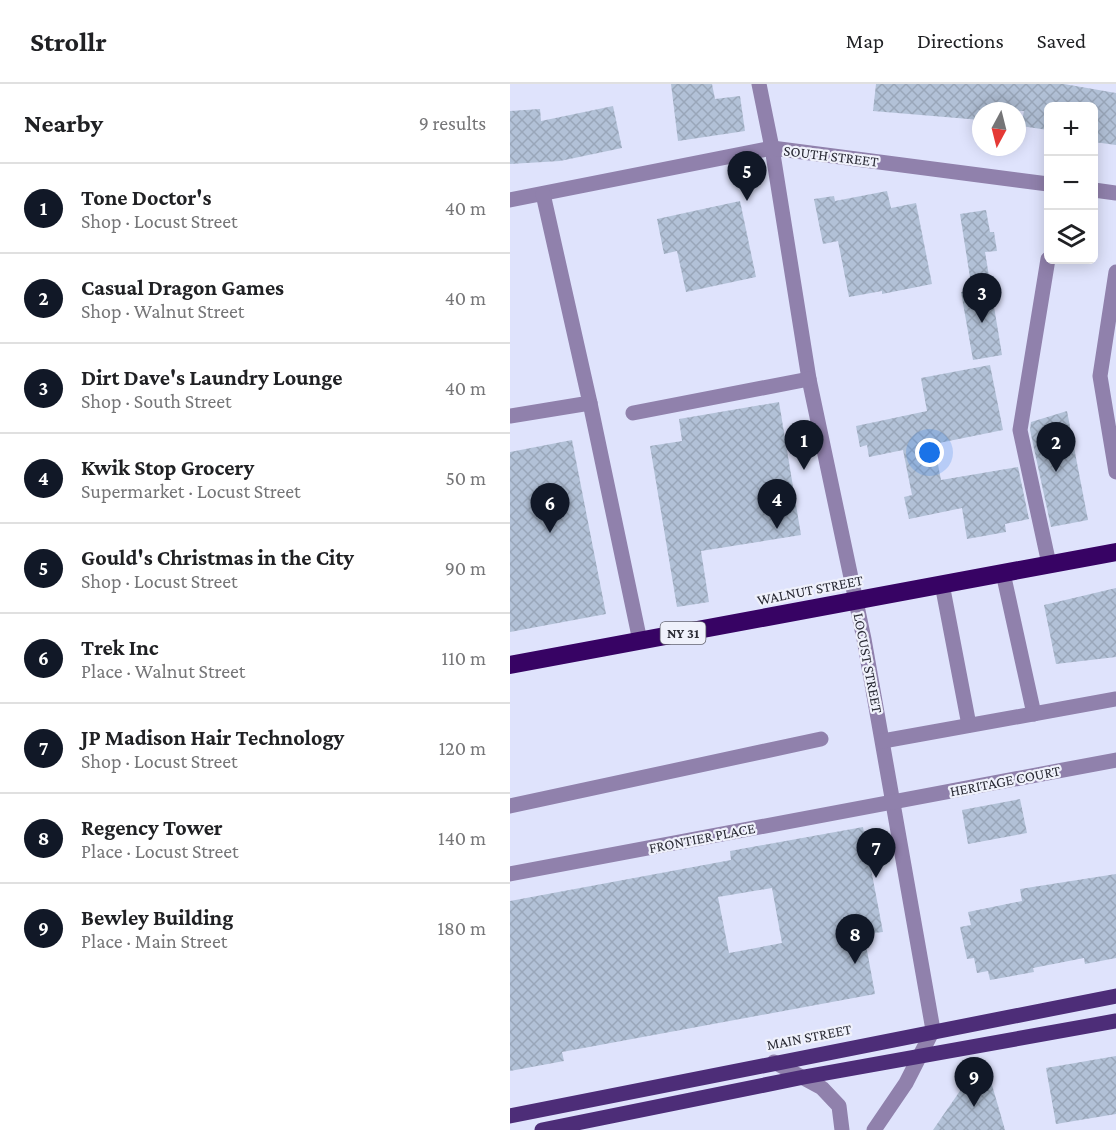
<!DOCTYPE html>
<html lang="en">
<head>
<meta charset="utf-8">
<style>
	body { margin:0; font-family:"Crimson Pro",serif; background:#f2f2f2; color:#202124 }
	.controls { position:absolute; right:18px; top:18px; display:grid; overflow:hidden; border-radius:9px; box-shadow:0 3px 15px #0003 }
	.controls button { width:54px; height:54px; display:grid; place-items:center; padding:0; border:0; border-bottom:2px solid #e0e0e0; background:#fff; color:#202124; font:30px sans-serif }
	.compass { position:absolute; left:462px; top:18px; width:54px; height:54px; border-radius:50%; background:#fff; box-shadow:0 3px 15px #0003; rotate:187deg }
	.you { position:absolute; left:420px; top:369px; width:21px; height:21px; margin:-15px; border:4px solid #fff; border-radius:50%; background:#1a73e8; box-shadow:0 0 0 9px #1a73e833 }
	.badge { display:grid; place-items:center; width:39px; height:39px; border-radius:50%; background:#111827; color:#fff; font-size:20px; font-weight:700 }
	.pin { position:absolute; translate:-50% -50px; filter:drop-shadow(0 2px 3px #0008) }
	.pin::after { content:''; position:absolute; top:32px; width:21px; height:18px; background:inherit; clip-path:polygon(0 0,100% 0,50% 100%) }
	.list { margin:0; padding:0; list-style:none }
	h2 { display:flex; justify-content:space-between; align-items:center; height:78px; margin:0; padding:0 24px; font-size:26px }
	h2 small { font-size:20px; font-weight:400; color:#757577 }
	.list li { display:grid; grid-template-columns:39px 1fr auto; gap:18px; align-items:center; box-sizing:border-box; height:90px; padding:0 24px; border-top:2px solid #e0e0e0 }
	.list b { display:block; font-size:22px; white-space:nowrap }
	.list p { margin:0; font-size:20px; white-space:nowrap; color:#757577 }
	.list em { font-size:20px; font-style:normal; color:#757577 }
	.icon { flex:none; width:33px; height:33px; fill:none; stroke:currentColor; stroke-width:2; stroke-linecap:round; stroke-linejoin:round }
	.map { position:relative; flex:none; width:606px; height:1046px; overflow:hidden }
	header { display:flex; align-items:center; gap:36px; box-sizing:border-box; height:84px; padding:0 30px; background:#fff; border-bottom:2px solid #e0e0e0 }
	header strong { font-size:28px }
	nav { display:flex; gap:33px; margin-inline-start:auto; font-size:21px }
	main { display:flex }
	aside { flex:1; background:#fff }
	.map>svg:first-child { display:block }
	.building { fill:url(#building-cross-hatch); fill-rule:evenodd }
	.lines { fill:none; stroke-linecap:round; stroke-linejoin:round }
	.minor { stroke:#9081ac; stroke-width:15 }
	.major { stroke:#4d2d78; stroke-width:15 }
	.highway { stroke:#370364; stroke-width:18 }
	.labels { text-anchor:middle; stroke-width:4.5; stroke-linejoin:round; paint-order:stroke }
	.shield { fill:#eff1fb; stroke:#656670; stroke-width:1.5 }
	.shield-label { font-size:14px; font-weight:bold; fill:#2a2b35 }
	.street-label { font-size:15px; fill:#2a2b35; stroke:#eff1fb }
</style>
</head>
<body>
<header>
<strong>Strollr</strong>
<nav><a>Map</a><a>Directions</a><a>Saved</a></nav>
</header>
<main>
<aside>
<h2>Nearby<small>9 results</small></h2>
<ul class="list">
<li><span class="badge">1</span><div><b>Tone Doctor's</b><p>Shop · Locust Street</p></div><em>40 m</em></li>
<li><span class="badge">2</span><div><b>Casual Dragon Games</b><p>Shop · Walnut Street</p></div><em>40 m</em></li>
<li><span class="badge">3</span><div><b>Dirt Dave's Laundry Lounge</b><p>Shop · South Street</p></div><em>40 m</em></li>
<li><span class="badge">4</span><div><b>Kwik Stop Grocery</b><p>Supermarket · Locust Street</p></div><em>50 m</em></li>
<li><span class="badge">5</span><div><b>Gould's Christmas in the City</b><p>Shop · Locust Street</p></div><em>90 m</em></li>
<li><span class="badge">6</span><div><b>Trek Inc</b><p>Place · Walnut Street</p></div><em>110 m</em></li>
<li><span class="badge">7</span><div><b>JP Madison Hair Technology</b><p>Shop · Locust Street</p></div><em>120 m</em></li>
<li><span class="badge">8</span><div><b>Regency Tower</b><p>Place · Locust Street</p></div><em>140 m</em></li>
<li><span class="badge">9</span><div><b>Bewley Building</b><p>Place · Main Street</p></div><em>180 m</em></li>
</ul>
</aside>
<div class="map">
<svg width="606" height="1046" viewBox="0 0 606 1046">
	<defs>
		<pattern id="building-cross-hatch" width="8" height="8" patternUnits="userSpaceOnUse" patternTransform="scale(1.5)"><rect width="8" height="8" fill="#b2c1d7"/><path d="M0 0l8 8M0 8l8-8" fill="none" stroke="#99a6b9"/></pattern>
	</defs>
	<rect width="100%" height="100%" fill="#dfe3fc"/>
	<g class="building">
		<polygon points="161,0 202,0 205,15 230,12 235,47 168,57"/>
		<polygon points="366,0 554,0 606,9 606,61 584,58 584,22 538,22 538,46 511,42 514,27 471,27 471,36 363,27"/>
		<polygon points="103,22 112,64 50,77 0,80 0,27 30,25 31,37"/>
		<polygon points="377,107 381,124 406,119 422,200 372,210 372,207 339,213 328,157 313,160 304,115 324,112 325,117"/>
		<polygon points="230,117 246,193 176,208 167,167 154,170 147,135"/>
		<polygon points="476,126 480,148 484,148 487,167 475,168 492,271 463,276 451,208 462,206 450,130"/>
		<polygon points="480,281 493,346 424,360 431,396 508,383 519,435 495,440 496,448 457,455 452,424 399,435 394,413 402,411 393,366 359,373 357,361 350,363 346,342 417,327 411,294"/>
		<polygon points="269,318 291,451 191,467 199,518 167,523 140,362 172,357 169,335"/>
		<polygon points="557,327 578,436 541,443 520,346 521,338"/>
		<polygon points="62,356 96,530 0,548 0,368"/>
		<polygon points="606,504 606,573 546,580 534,521"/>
		<polygon points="510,715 517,749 458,760 452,726"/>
		<path d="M353,743L373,848L354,850L365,910L52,968L54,977L0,987V817L221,776L220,767ZM262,804L272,859L219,869L208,813Z"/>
		<polygon points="606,790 606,874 575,880 574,874 523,884 524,888 480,896 478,887 467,889 464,874 457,875 450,843 461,841 458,828 512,817 510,805"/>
		<polygon points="606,972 606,1030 546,1040 536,984"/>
		<polygon points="480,994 495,1046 423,1046 454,1001"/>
	</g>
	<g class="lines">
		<g class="minor">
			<polyline points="249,0 262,64 299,295 354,555 423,946 396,999 364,1046"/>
			<polyline points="584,106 606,109"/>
			<polyline points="0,116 262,64 538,100"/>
			<polyline points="538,175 510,346 539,480"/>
			<polyline points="606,188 590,292 606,388"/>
			<polyline points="80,319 130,557"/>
			<polyline points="123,329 299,295"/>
			<polyline points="0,332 80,319 33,110"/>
			<polyline points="493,489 524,630"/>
			<polyline points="432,500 459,641"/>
			<polyline points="373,657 606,615"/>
			<polyline points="0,722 311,655"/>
			<polyline points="0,790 606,676"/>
			<polyline points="264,978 312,1004 329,1022 332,1046"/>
		</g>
		<g class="major">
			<polyline points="0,1032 606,912"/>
			<polyline points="32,1046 294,993 606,937"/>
		</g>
		<polyline class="highway" points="0,581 606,468"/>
	</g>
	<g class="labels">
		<rect class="shield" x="150.5" y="538" width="45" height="22" rx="4.5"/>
		<g class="shield-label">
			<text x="173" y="554">NY 31</text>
		</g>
		<g class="street-label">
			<text transform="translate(321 72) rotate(7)" y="5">SOUTH STREET</text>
			<text transform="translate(300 506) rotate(-11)" y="5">WALNUT STREET</text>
			<text transform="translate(358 579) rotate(79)" y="5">LOCUST STREET</text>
			<text transform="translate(495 697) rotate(-11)" y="5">HERITAGE COURT</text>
			<text transform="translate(192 754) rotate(-11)" y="5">FRONTIER PLACE</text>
			<text transform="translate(299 953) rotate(-11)" y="5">MAIN STREET</text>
		</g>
	</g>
</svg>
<div class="controls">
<button>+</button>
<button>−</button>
<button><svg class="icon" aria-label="layers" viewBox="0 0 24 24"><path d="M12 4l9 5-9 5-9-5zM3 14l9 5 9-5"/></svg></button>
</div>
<svg class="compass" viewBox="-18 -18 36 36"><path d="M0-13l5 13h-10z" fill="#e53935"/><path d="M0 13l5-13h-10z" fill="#757577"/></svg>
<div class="you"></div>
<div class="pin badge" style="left:294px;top:386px">1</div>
<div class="pin badge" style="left:546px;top:388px">2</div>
<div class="pin badge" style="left:472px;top:239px">3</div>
<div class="pin badge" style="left:267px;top:445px">4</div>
<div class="pin badge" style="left:237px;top:117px">5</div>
<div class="pin badge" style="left:40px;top:449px">6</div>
<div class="pin badge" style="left:366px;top:794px">7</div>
<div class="pin badge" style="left:345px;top:880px">8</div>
<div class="pin badge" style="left:464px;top:1023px">9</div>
</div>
</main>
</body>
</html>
